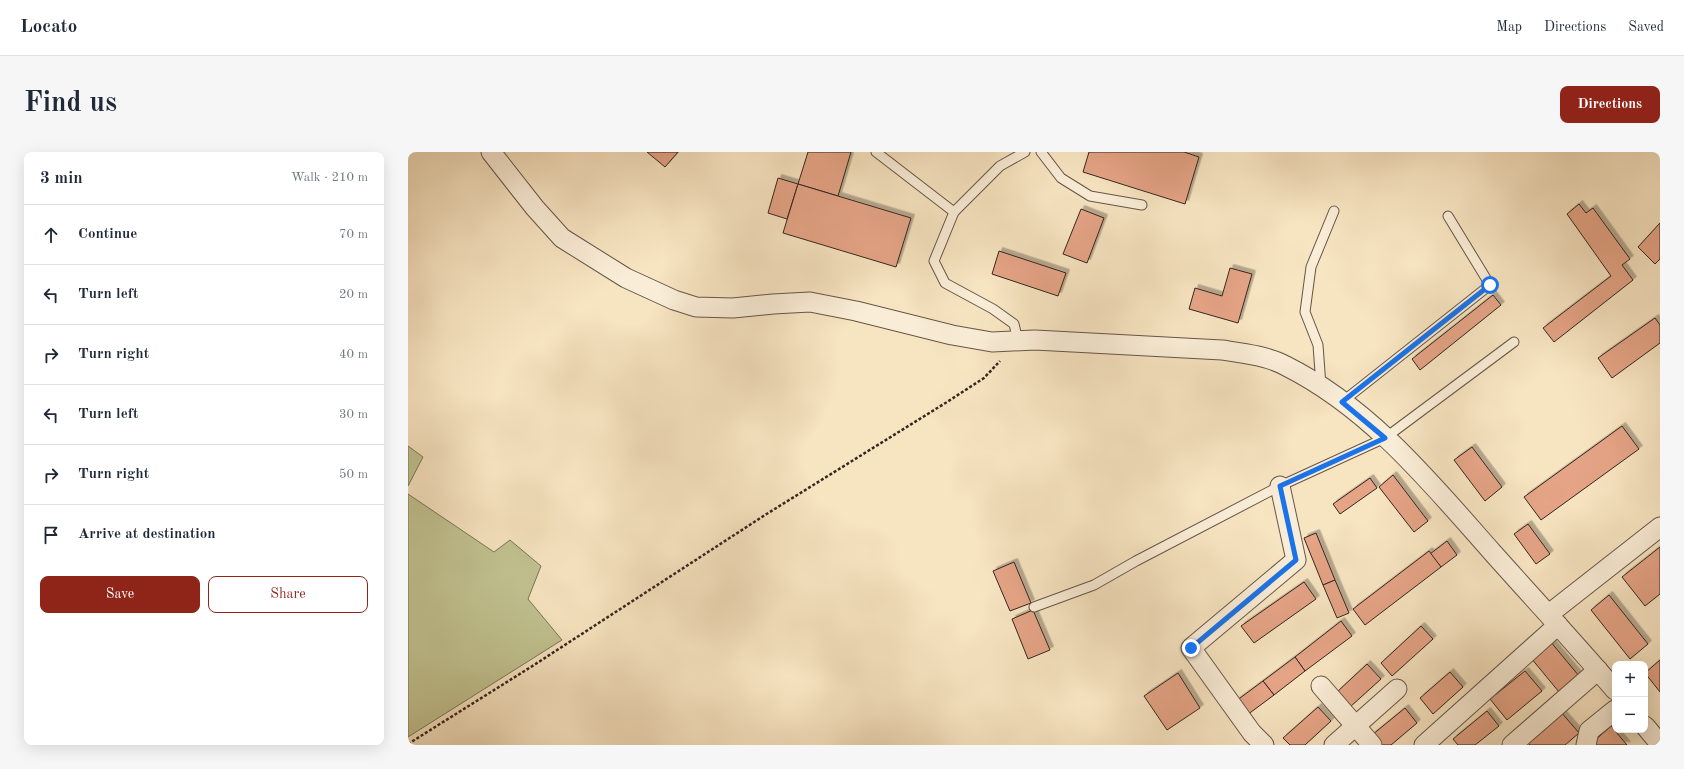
<!DOCTYPE html>
<html lang="en">
<head>
<meta charset="utf-8">
<style>
	body { margin:0; font-family:"Old Standard TT",serif; background:#f6f6f7; color:#1f2937 }
	.controls { position:absolute; right:12px; bottom:12px; display:grid; overflow:hidden; border-radius:8px; box-shadow:0 4px 16px #0002 }
	.controls button { width:36px; height:36px; display:grid; place-items:center; padding:0; border:0; border-bottom:1px solid #e0e1e3; background:#fff; color:#1f2937; font:20px sans-serif }
	.stop { position:absolute; width:12px; height:12px; margin:-9px; border:3px solid #1a73e8; border-radius:50%; background:#fff }
	.stop.end { background:#1a73e8; border-color:#fff; box-shadow:0 1px 4px #0008 }
	.list { margin:0; padding:0; list-style:none }
	h2 { display:flex; justify-content:space-between; align-items:center; height:52px; margin:0; padding:0 16px; font-size:17px }
	h2 small { font-size:13px; font-weight:400; color:#747a83 }
	.list li { display:grid; grid-template-columns:26px 1fr auto; gap:12px; align-items:center; box-sizing:border-box; height:60px; padding:0 16px; border-top:1px solid #e0e1e3 }
	.list b { display:block; font-size:15px; white-space:nowrap }
	.list em { font-size:13px; font-style:normal; color:#747a83 }
	.actions { display:flex; gap:8px; padding:12px 16px }
	.actions a { flex:1; padding:9px 0; border:1px solid #8f2418; border-radius:8px; text-align:center; font-size:14px; color:#8f2418 }
	.actions .main { background:#8f2418; color:#fff }
	.icon { flex:none; width:22px; height:22px; fill:none; stroke:currentColor; stroke-width:2; stroke-linecap:round; stroke-linejoin:round }
	.map { position:relative; flex:none; width:1252px; height:593px; overflow:hidden; border-radius:8px }
	header { display:flex; align-items:center; gap:24px; box-sizing:border-box; height:56px; padding:0 20px; background:#fff; border-bottom:1px solid #e0e1e3 }
	header strong { font-size:19px }
	nav { display:flex; gap:22px; margin-inline-start:auto; font-size:14px }
	.intro { display:flex; align-items:center; justify-content:space-between; box-sizing:border-box; height:96px; padding:0 24px }
	h1 { margin:0; font-size:28px }
	.button { padding:10px 18px; border-radius:8px; background:#8f2418; color:#fff; font-size:14px; font-weight:700 }
	main { display:flex; gap:24px; padding:0 24px }
	aside { flex:1; background:#fff; border-radius:8px; box-shadow:0 4px 16px #0002 }
	.map>svg:first-child { display:block }
	.green { fill:#c1c290; stroke:#7b7458 }
	.building { fill:#e5a486; stroke:#35261f; filter:url(#shadow) }
	.lines { fill:none; stroke-linecap:round; stroke-linejoin:round }
	.lane-casing { stroke:#665648; stroke-width:11 }
	.street-casing { stroke:#665648; stroke-width:21 }
	.path { stroke:#35261f; stroke-width:2.5; stroke-dasharray:3 2; stroke-linecap:butt }
	.lane { stroke:#faedd7; stroke-width:9 }
	.street { stroke:#faedd7; stroke-width:19 }
	.route { stroke:#1a73e8; stroke-width:5 }
</style>
</head>
<body>
<header>
<strong>Locato</strong>
<nav><a>Map</a><a>Directions</a><a>Saved</a></nav>
</header>
<div class="intro"><h1>Find us</h1><a class="button">Directions</a></div>
<main>
<aside>
<h2>3 min<small>Walk · 210 m</small></h2>
<ul class="list">
<li><svg class="icon" aria-label="ahead" viewBox="0 0 24 24"><path d="M12 20V5M6 11l6-6 6 6"/></svg><div><b>Continue</b></div><em>70 m</em></li>
<li><svg class="icon" aria-label="left" viewBox="0 0 24 24"><path d="M17 20v-9H6M10 6l-5 5 5 5"/></svg><div><b>Turn left</b></div><em>20 m</em></li>
<li><svg class="icon" aria-label="right" viewBox="0 0 24 24"><path d="M7 20v-9h11M14 6l5 5-5 5"/></svg><div><b>Turn right</b></div><em>40 m</em></li>
<li><svg class="icon" aria-label="left" viewBox="0 0 24 24"><path d="M17 20v-9H6M10 6l-5 5 5 5"/></svg><div><b>Turn left</b></div><em>30 m</em></li>
<li><svg class="icon" aria-label="right" viewBox="0 0 24 24"><path d="M7 20v-9h11M14 6l5 5-5 5"/></svg><div><b>Turn right</b></div><em>50 m</em></li>
<li><svg class="icon" aria-label="arrive" viewBox="0 0 24 24"><path d="M6 21V4h12l-3 4 3 4H6"/></svg><div><b>Arrive at destination</b></div></li>
</ul>
<div class="actions"><a class="main">Save</a><a>Share</a></div>
</aside>
<div class="map">
<svg width="1252" height="593" viewBox="0 0 1252 593">
	<defs>
		<filter id="shadow"><feDropShadow dx="3.5" dy="-3.5" stdDeviation="0" flood-color="#0004"/></filter>
	</defs>
	<rect width="100%" height="100%" fill="#f7e4c1"/>
	<filter id="stains"><feTurbulence type="fractalNoise" baseFrequency=".005" numOctaves="4"/><feColorMatrix values="0 0 0 0 .2 0 0 0 0 .09 0 0 0 0 .02 0 0 0 .5 -.17"/></filter>
	<radialGradient id="worn" r=".72"><stop offset=".6" stop-color="#630" stop-opacity="0"/><stop offset="1" stop-color="#630" stop-opacity=".3"/></radialGradient>
	<g class="green">
		<polygon points="0,294 15,305 0,334"/>
		<polygon points="0,342 86,400 102,388 133,414 120,447 154,488 0,585"/>
	</g>
	<g class="building">
		<polygon points="239,0 270,0 257,15"/>
		<polygon points="400,0 443,0 430,44 390,32"/>
		<polygon points="681,0 776,0 791,5 777,52 675,20"/>
		<polygon points="370,26 390,32 379,67 360,61"/>
		<polygon points="390,32 503,66 488,115 375,81"/>
		<polygon points="1171,52 1178,61 1185,56 1222,107 1214,113 1225,128 1146,190 1135,176 1203,124 1159,62"/>
		<polygon points="673,57 696,66 679,111 655,102"/>
		<polygon points="1252,71 1252,107 1247,112 1230,95"/>
		<polygon points="591,99 658,121 650,144 584,122"/>
		<polygon points="822,116 844,122 830,171 781,157 787,136 814,144"/>
		<polygon points="1085,143 1093,153 1012,218 1004,207"/>
		<polygon points="1247,166 1252,173 1252,191 1204,226 1190,206"/>
		<polygon points="1214,274 1231,297 1133,368 1116,345"/>
		<polygon points="1064,295 1094,335 1077,349 1046,308"/>
		<polygon points="985,323 1020,369 1006,380 971,335"/>
		<polygon points="962,326 969,336 932,362 925,352"/>
		<polygon points="1120,372 1142,402 1128,412 1106,382"/>
		<polygon points="908,381 927,428 915,433 896,386"/>
		<polygon points="1039,389 1049,403 1033,415 1022,402"/>
		<polygon points="1252,395 1252,442 1237,454 1214,425"/>
		<polygon points="1021,399 1033,415 957,473 945,457"/>
		<polygon points="606,410 623,451 602,459 585,419"/>
		<polygon points="927,428 941,461 929,466 915,433"/>
		<polygon points="896,430 908,447 846,491 833,474"/>
		<polygon points="1201,443 1240,492 1222,507 1183,458"/>
		<polygon points="625,458 642,498 620,507 604,467"/>
		<polygon points="933,469 944,484 897,519 887,505"/>
		<polygon points="1013,474 1025,487 984,524 973,511"/>
		<polygon points="1142,489 1171,524 1151,540 1123,506"/>
		<polygon points="887,505 897,519 866,543 855,529"/>
		<polygon points="1252,508 1252,540 1237,521"/>
		<polygon points="959,512 973,527 942,555 929,540"/>
		<polygon points="1117,519 1134,539 1099,568 1082,547"/>
		<polygon points="1042,520 1055,535 1025,562 1012,546"/>
		<polygon points="770,521 792,556 759,578 736,544"/>
		<polygon points="855,529 866,543 835,566 824,552"/>
		<polygon points="910,555 923,569 897,593 882,593 875,586"/>
		<polygon points="997,556 1009,571 983,593 973,593 964,583"/>
		<polygon points="1079,559 1091,574 1067,593 1050,593 1045,587"/>
		<polygon points="1153,560 1171,581 1157,593 1122,593 1119,590"/>
		<polygon points="1203,574 1219,593 1187,593 1185,590"/>
	</g>
	<g class="lines">
		<g class="lane-casing">
			<g id="lane">
				<polyline points="468,0 546,60"/>
				<polyline points="633,0 653,26 682,44 734,53"/>
				<polyline points="610,189 606,172 585,157 537,131 526,109 546,60 592,14 617,0"/>
				<polyline points="913,234 910,193 897,160 903,115 926,59"/>
				<polyline points="934,250 1082,133 1040,64"/>
				<polyline points="626,455 686,433 728,409 872,334 977,286 1106,190"/>
			</g>
		</g>
		<g class="street-casing">
			<g id="street">
				<path d="M83,0L127,56L154,86L218,126L266,148L288,155L325,156L365,152L402,150L448,159L544,183L584,190L627,188L814,198C834,201 860,204 878,214C962,256 1023,331 1084,400C1125,446 1167,491 1207,538"/>
				<polyline points="1141,462 1252,375"/>
				<polyline points="913,534 964,593"/>
				<polyline points="1237,574 1252,592"/>
				<polyline points="856,593 844,581 783,496 888,408 872,334"/>
				<polyline points="926,593 989,537"/>
				<polyline points="1016,593 1150,473"/>
				<polyline points="1104,593 1190,518"/>
				<polyline points="1178,593 1181,579 1207,558"/>
			</g>
		</g>
		<polyline class="path" points="0,592 126,513 357,363 539,250 576,226 592,209"/>
		<use href="#lane" class="lane"/>
		<use href="#street" class="street"/>
	</g>
	<g class="lines">
		<polyline class="route" points="783,496 888,408 872,334 977,286 934,250 1082,133"/>
	</g>
	<rect width="100%" height="100%" filter="url(#stains)"/>
	<rect width="100%" height="100%" fill="url(#worn)"/>
</svg>
<div class="controls">
<button>+</button>
<button>−</button>
</div>
<div class="stop" style="left:1082px;top:133px"></div>
<div class="stop end" style="left:783px;top:496px"></div>
</div>
</main>
</body>
</html>
